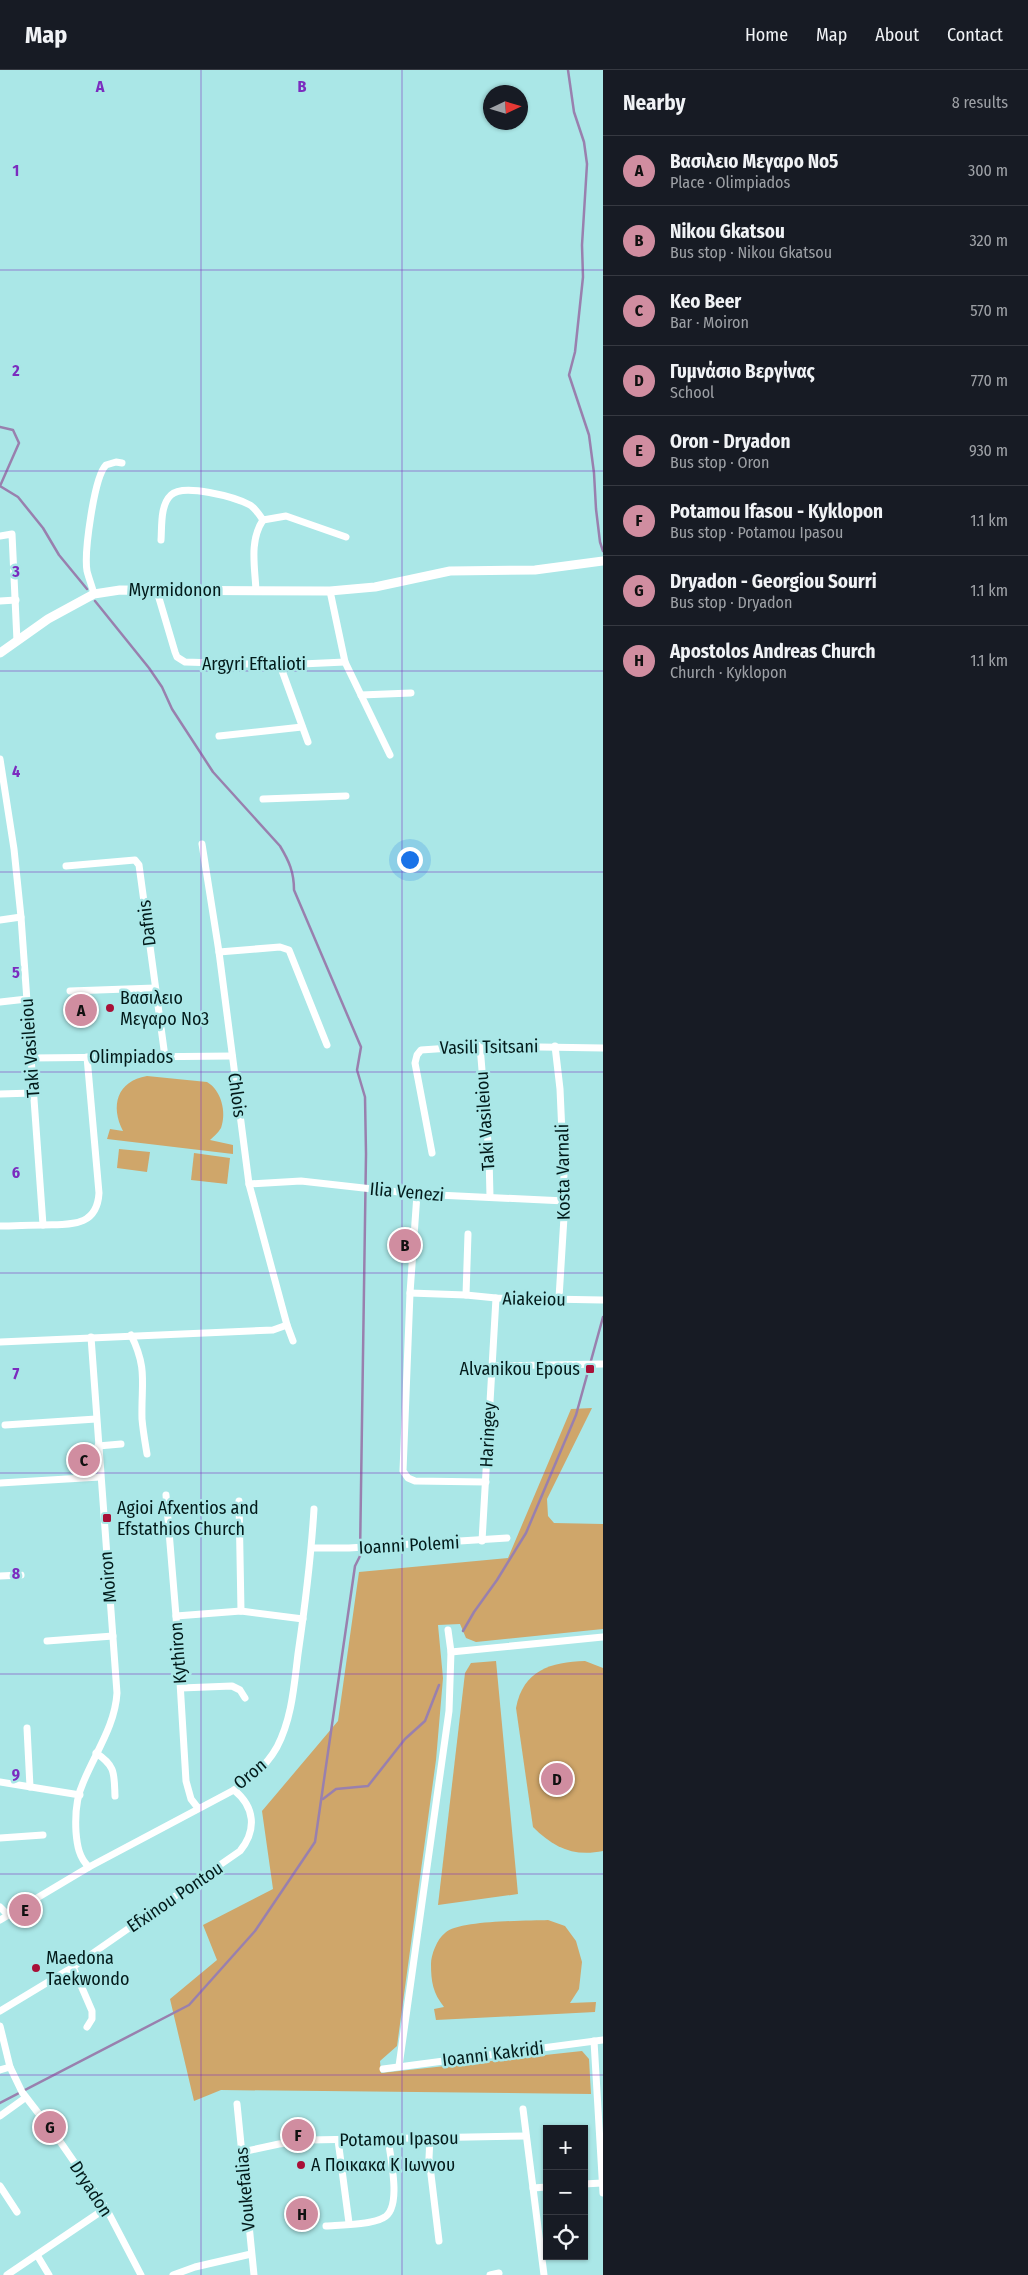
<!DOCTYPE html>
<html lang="en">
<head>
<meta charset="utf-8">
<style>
	body { margin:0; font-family:"Fira Sans Condensed",sans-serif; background:#20242c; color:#f1f3f6 }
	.controls { position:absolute; right:15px; bottom:15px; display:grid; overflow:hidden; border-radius:0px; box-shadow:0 1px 4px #0004 }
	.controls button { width:45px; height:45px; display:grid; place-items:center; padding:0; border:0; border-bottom:1px solid #363941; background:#171b24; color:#f1f3f6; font:25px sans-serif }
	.compass { position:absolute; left:483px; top:15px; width:45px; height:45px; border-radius:50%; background:#171b24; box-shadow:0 1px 4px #0004; rotate:86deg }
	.you { position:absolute; left:409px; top:789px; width:18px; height:18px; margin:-12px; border:4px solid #fff; border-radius:50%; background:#1a73e8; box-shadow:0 0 0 8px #1a73e833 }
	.badge { display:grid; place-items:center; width:32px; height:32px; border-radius:50%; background:#d08da0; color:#111; font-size:16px; font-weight:700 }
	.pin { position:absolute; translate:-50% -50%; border:2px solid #fff; box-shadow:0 1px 5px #0006 }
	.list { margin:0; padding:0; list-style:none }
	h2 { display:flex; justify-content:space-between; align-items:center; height:65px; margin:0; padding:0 20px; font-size:21px }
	h2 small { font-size:16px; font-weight:400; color:#9ea1a6 }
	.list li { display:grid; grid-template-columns:32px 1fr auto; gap:15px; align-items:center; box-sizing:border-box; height:70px; padding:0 20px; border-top:1px solid #363941 }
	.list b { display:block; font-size:19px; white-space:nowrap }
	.list p { margin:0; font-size:16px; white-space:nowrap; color:#9ea1a6 }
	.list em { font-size:16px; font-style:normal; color:#9ea1a6 }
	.icon { flex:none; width:28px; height:28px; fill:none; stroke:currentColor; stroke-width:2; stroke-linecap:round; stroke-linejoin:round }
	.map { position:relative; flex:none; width:603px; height:2205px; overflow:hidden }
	header { display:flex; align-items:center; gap:30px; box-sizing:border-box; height:70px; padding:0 25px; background:#171b24; border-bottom:1px solid #363941 }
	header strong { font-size:24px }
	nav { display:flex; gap:28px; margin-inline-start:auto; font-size:18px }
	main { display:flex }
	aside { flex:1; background:#171b24 }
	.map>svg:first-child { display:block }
	.green { fill:#cfa66a }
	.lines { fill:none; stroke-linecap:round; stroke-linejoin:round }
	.stream { stroke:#9980ae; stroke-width:2.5 }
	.minor { stroke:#fff; stroke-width:7 }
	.tertiary { stroke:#fff; stroke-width:9 }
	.grid { fill:none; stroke:#7b2cbf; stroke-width:1; stroke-opacity:0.55 }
	.poi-dot { fill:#a81037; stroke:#aae7e7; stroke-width:2 }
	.labels { text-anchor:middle; stroke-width:5; stroke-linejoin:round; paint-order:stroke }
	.street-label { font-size:18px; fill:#021a1a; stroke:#aae7e7 }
	.poi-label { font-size:18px; fill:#021a1a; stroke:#aae7e7; text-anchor:start }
	.grid-label { font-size:16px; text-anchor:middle; font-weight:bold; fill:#7b2cbf; stroke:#aae7e7; stroke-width:5; stroke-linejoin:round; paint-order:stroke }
</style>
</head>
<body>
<header>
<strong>Map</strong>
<nav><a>Home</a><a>Map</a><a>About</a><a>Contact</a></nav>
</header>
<main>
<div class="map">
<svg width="603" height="2205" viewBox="0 0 603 2205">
	<rect width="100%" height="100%" fill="#aae7e7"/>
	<g class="green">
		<path d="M147,1006L207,1012C221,1020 227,1042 221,1058C218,1063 214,1066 210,1070L233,1075V1084L107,1069L110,1059L123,1061C110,1036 117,1011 147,1006Z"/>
		<polygon points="119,1079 150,1082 147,1102 117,1098"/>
		<polygon points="194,1083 230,1088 227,1114 191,1110"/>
		<polygon points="592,1338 547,1429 548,1446 554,1453 603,1454 603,1559 476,1572 466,1568 460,1554 438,1555 443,1608 436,1690 397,1976 380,1991 381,2003 582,1981 589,1989 591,2024 221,2020 194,2031 170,1929 217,1890 203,1855 273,1819 262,1741 338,1651 359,1502 508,1488 571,1339"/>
		<polygon points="496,1591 518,1824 438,1835 465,1603 471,1593"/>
		<path d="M585,1591L603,1598V1781C574,1787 554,1778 533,1757L516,1638C523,1600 551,1592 585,1591Z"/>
		<path d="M548,1850L565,1856L576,1871L582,1892L579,1919L570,1933L596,1932L595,1942L436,1950L434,1939L444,1937C433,1923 431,1912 431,1894C431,1885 437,1869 445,1863C459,1850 527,1851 548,1850Z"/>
	</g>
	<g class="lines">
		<g class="stream">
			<polyline points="568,0 574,42 584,72 587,94 582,175 583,207 575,282 569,305 589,365 594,403 596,439 600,472 603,481"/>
			<polyline points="0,357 13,360 19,373 0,416 18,427 43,458 59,485 87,519"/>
			<polyline points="463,1561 474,1542 497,1510 526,1463 576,1345 603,1247"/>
			<polyline points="323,1729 336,1719 368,1716 405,1669 425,1651 439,1615"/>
			<path d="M0,2033L189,1935L255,1861L315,1772L355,1496L360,1486L366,1084L365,1027L357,1000L361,977L294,820C294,802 289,791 280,776L213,702L172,639L162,617L149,598L95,531"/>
		</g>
		<g class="minor">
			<polyline points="0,466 12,464 17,571"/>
			<path d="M161,470C162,457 160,435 171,425C183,413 235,427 250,435C255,438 259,444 263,450L286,446L346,467"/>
			<polyline points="156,518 175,582 177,587 185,592 280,595 345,592"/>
			<path d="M256,521C255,497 249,471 263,450"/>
			<polyline points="330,521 345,592 390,685"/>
			<path d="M94,524C92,516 89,509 87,501C84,483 94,407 106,395L116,392L122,393"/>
			<polyline points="0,531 16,530"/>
			<polyline points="280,595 308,672"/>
			<polyline points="361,625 411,623"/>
			<polyline points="219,666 302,657"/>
			<polyline points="0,689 14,779 21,847 43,1155"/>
			<polyline points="263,729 346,726"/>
			<polyline points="202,774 219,882 249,1114 287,1255 293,1271"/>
			<polyline points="66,796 135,790 139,795 165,987"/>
			<polyline points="0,850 21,847"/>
			<polyline points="219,882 280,877 289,880 327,975"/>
			<polyline points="70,921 155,918"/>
			<polyline points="0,932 27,929"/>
			<polyline points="480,976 489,1085 490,1127"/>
			<polyline points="555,976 560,1019 565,1131 559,1228"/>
			<polyline points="31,988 232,986"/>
			<polyline points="0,1024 33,1023"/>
			<polyline points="432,1083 415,993 417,985 421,980 480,976 603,978"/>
			<polyline points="249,1114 301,1111 417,1124 565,1131"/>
			<polyline points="417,1124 410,1223 403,1401 408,1408 415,1411 486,1412"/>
			<path d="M0,1156C14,1156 29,1155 43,1155C69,1154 97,1158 99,1123L87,987"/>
			<polyline points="410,1223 466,1225 496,1228 602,1230"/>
			<polyline points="466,1225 468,1164"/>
			<path d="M131,1265C148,1299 141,1314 142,1349C143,1361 145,1372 147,1384"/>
			<polyline points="0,1272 273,1260 287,1255"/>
			<polyline points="492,1296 603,1294"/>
			<polyline points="5,1355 96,1349"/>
			<polyline points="98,1376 121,1374"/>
			<polyline points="0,1413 100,1407"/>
			<polyline points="166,1425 176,1546 186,1711 191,1729 198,1738"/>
			<polyline points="239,1431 241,1541"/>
			<polyline points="482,1471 496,1228"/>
			<polyline points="312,1478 349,1478 507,1468"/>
			<polyline points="0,1506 21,1505"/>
			<polyline points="176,1546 241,1541 303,1549"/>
			<polyline points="47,1571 113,1566"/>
			<polyline points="451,1582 603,1567"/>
			<polyline points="181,1618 232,1616 240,1620 245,1628"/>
			<polyline points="27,1658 30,1717"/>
			<path d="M96,1683C116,1696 114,1704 115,1726"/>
			<polyline points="0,1712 80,1725"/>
			<polyline points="0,1768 43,1765"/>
			<path d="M89,1797C79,1788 77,1775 76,1762C75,1745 76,1728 83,1713C95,1683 115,1656 117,1623L91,1267"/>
			<polyline points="0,1837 8,1845"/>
			<path d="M0,1850L89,1797L234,1720C251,1709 267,1695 277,1677C292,1648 294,1616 298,1584C305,1536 311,1488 314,1439"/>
			<polyline points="73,1897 92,1941 92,1949 87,1957"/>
			<path d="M0,1941L73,1897L240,1781C257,1760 255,1737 234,1720"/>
			<polyline points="0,1956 10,1997 22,2022 59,2070 106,2138 141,2205"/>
			<polyline points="594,1971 603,2123"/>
			<polyline points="399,1996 449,1641 451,1582 448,1560"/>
			<polyline points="383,1999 603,1970"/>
			<polyline points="0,2000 10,1997"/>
			<polyline points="237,2034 254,2205"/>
			<polyline points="523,2039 544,2205"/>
			<polyline points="0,2046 25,2028"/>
			<polyline points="430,2068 429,2088 439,2171"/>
			<polyline points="338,2070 349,2153"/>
			<polyline points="242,2082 279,2074 309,2070 526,2066"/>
			<polyline points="584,2114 602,2113"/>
			<polyline points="0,2116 17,2142"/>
			<polyline points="533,2118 547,2117"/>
			<path d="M326,2156C341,2155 370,2155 383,2148C403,2139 390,2087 388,2068"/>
			<polyline points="37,2185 49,2205"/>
			<polyline points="7,2205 106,2138"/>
			<polyline points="173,2205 195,2197 251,2184"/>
			<polyline points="490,2205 499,2203"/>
		</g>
		<polyline class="tertiary" points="0,583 48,549 94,524 120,520 330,521 375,517 450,501 535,500 603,491"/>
	</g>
	<path class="grid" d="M201,0V2205M402,0V2205M0,200H603M0,401H603M0,601H603M0,802H603M0,1002H603M0,1203H603M0,1403H603M0,1604H603M0,1804H603M0,2005H603"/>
	<g class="poi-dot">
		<circle cx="110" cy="938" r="5"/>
		<rect x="585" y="1294" width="10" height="10" rx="2.5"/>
		<rect x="102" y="1443" width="10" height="10" rx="2.5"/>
		<circle cx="36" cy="1898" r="5"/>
		<circle cx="301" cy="2095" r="5"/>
	</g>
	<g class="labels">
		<g class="street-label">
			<text x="175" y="526">Myrmidonon</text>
			<text x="254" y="600">Argyri Eftalioti</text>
			<text transform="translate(147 853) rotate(-97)" y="6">Dafnis</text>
			<text transform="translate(489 977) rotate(-1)" y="6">Vasili Tsitsani</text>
			<text transform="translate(30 978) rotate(-94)" y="6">Taki Vasileiou</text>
			<text x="131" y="993">Olimpiados</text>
			<text transform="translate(237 1025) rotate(82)" y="6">Chlois</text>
			<text transform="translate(485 1051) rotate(-94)" y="6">Taki Vasileiou</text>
			<text transform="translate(563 1102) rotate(-91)" y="6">Kosta Varnali</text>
			<text transform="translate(407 1122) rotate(5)" y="6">Ilia Venezi</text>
			<text transform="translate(534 1229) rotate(1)" y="6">Aiakeiou</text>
			<text transform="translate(488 1365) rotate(-87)" y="6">Haringey</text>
			<text transform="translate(409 1475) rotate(-3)" y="6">Ioanni Polemi</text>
			<text transform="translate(108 1507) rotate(-95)" y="6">Moiron</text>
			<text transform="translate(178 1583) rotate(-94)" y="6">Kythiron</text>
			<text transform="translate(250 1704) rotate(-40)" y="6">Oron</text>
			<text transform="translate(175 1827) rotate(-34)" y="6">Efxinou Pontou</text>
			<text transform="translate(493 1984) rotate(-7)" y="6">Ioanni Kakridi</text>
			<text transform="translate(399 2069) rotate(-1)" y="6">Potamou Ipasou</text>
			<text transform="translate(91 2119) rotate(57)" y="6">Dryadon</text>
			<text transform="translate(245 2119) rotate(-95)" y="6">Voukefalias</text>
		</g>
		<g class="poi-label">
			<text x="120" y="934">Βασιλειο<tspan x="120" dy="21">Μεγαρο Νο3</tspan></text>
			<text x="580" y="1305" text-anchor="end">Alvanikou Epous</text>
			<text x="117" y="1444">Agioi Afxentios and<tspan x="117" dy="21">Efstathios Church</tspan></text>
			<text x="46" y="1894">Maedona<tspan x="46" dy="21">Taekwondo</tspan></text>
			<text x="311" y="2101">Α Ποικακα Κ Ιωννου</text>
		</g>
	</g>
	<g class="grid-label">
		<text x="100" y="22">A</text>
		<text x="302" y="22">B</text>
		<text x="16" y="106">1</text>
		<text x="16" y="306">2</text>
		<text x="16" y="507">3</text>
		<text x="16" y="707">4</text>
		<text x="16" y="908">5</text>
		<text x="16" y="1108">6</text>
		<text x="16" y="1309">7</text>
		<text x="16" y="1509">8</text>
		<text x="16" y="1710">9</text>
	</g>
</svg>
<div class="controls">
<button>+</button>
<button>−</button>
<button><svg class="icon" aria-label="locate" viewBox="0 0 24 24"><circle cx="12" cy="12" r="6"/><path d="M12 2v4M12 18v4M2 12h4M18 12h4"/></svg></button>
</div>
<svg class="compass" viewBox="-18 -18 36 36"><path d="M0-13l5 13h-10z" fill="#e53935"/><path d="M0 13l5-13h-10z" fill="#9ea1a6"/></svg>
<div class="you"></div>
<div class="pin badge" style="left:81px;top:940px">A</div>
<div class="pin badge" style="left:405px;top:1175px">B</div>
<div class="pin badge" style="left:84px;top:1390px">C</div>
<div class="pin badge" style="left:557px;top:1709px">D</div>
<div class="pin badge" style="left:25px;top:1840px">E</div>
<div class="pin badge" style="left:298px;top:2065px">F</div>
<div class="pin badge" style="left:50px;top:2057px">G</div>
<div class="pin badge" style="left:302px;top:2144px">H</div>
</div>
<aside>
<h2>Nearby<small>8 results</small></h2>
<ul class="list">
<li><span class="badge">A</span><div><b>Βασιλειο Μεγαρο Νο5</b><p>Place · Olimpiados</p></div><em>300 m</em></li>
<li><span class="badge">B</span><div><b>Nikou Gkatsou</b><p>Bus stop · Nikou Gkatsou</p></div><em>320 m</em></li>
<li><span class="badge">C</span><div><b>Keo Beer</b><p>Bar · Moiron</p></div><em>570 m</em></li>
<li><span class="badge">D</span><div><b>Γυμνάσιο Βεργίνας</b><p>School</p></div><em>770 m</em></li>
<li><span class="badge">E</span><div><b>Oron - Dryadon</b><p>Bus stop · Oron</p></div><em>930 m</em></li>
<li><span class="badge">F</span><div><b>Potamou Ifasou - Kyklopon</b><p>Bus stop · Potamou Ipasou</p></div><em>1.1 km</em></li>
<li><span class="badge">G</span><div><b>Dryadon - Georgiou Sourri</b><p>Bus stop · Dryadon</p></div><em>1.1 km</em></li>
<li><span class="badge">H</span><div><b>Apostolos Andreas Church</b><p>Church · Kyklopon</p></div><em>1.1 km</em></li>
</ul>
</aside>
</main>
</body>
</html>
